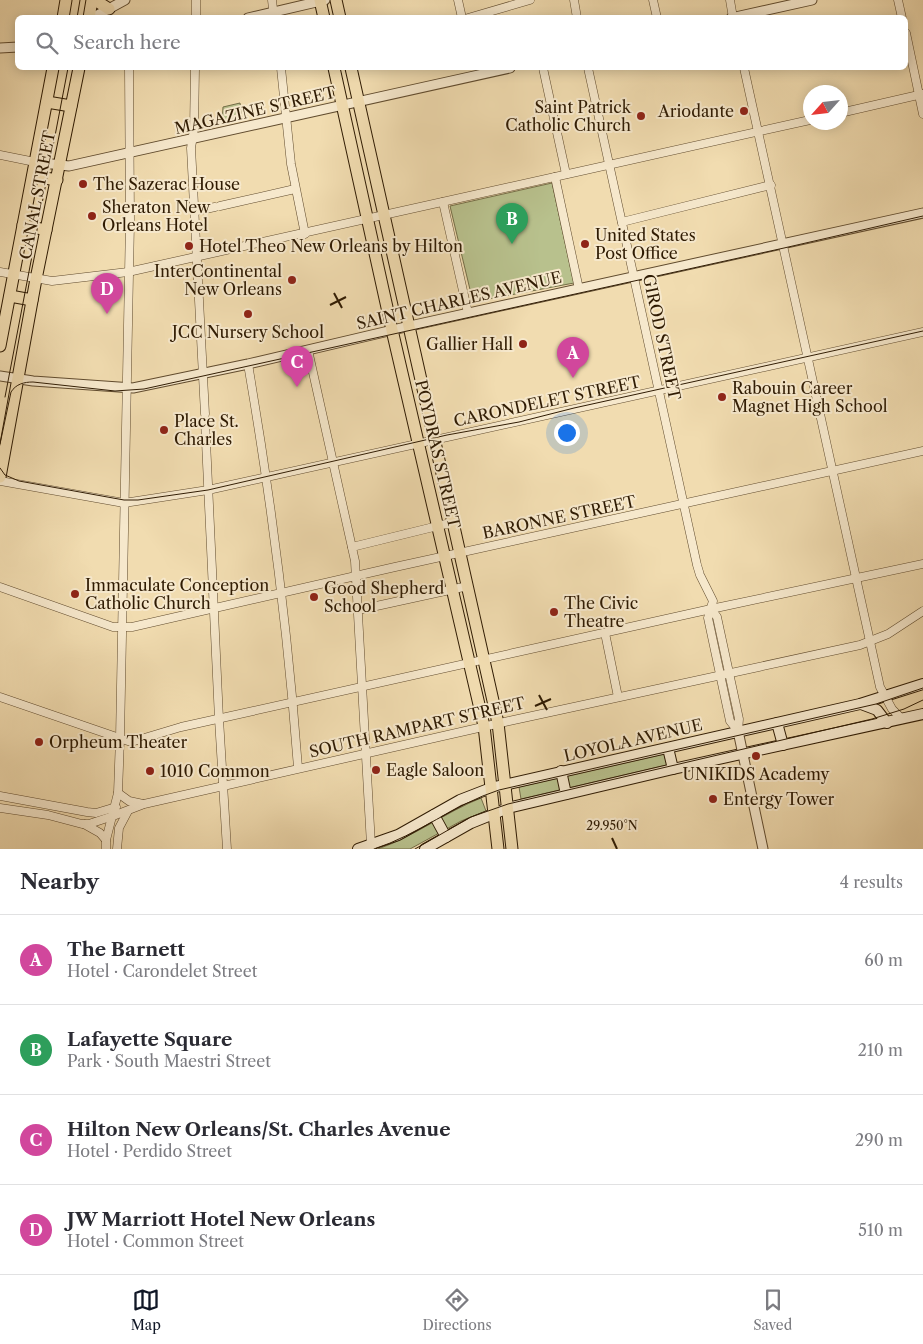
<!DOCTYPE html>
<html lang="en">
<head>
<meta charset="utf-8">
<style>
	body { margin:0; font-family:"Libre Caslon Text",serif; background:#f2f2f3; color:#2b2b33 }
	.compass { position:absolute; left:803px; top:85px; width:45px; height:45px; border-radius:50%; background:#fff; box-shadow:0 2px 12px #0003; rotate:243deg }
	.you { position:absolute; left:566px; top:432px; width:18px; height:18px; margin:-12px; border:4px solid #fff; border-radius:50%; background:#1a73e8; box-shadow:0 0 0 8px #1a73e833 }
	.badge { display:grid; place-items:center; width:32px; height:32px; border-radius:50%; background:#111827; color:#fff; font-size:16px; font-weight:700 }
	.pin { position:absolute; translate:-50% -41px; filter:drop-shadow(0 1px 2px #0008) }
	.pin::after { content:''; position:absolute; top:26px; width:18px; height:15px; background:inherit; clip-path:polygon(0 0,100% 0,50% 100%) }
	.list { margin:0; padding:0; list-style:none }
	h2 { display:flex; justify-content:space-between; align-items:center; height:65px; margin:0; padding:0 20px; font-size:21px }
	h2 small { font-size:16px; font-weight:400; color:#7c7c81 }
	.list li { display:grid; grid-template-columns:32px 1fr auto; gap:15px; align-items:center; box-sizing:border-box; height:90px; padding:0 20px; border-top:1px solid #e1e1e2 }
	.list b { display:block; font-size:19px; white-space:nowrap }
	.list p { margin:0; font-size:16px; white-space:nowrap; color:#7c7c81 }
	.list em { font-size:16px; font-style:normal; color:#7c7c81 }
	.icon { flex:none; width:28px; height:28px; fill:none; stroke:currentColor; stroke-width:2; stroke-linecap:round; stroke-linejoin:round }
	.map { position:relative; flex:none; width:923px; height:849px; overflow:hidden }
	.search { position:absolute; background:#fff; box-shadow:0 2px 12px #0003; left:15px; right:15px; top:15px; height:55px; display:flex; align-items:center; gap:12px; box-sizing:border-box; padding:0 18px; border-radius:8px; color:#7c7c81; font-size:19px }
	.sheet { height:425px; background:#fff }
	nav { display:flex; justify-content:space-around; align-items:center; box-sizing:border-box; height:70px; border-top:1px solid #e1e1e2; background:#fff; font-size:14px; color:#7c7c81 }
	nav a { display:grid; justify-items:center; gap:2px }
	nav .on { color:#111827 }
	.map>svg:first-child { display:block }
	.green { fill:#b8c18d; stroke:#746e48 }
	.lines { fill:none; stroke-linecap:round; stroke-linejoin:round }
	.minor-casing { stroke:#604b2e; stroke-width:9 }
	.tertiary-casing { stroke:#604b2e; stroke-width:11 }
	.secondary-casing { stroke:#2f1b03; stroke-width:12 }
	.primary-casing { stroke:#2f1b03; stroke-width:13 }
	.minor { stroke:#f6e8cc; stroke-width:8 }
	.tertiary { stroke:#f6e8cc; stroke-width:9 }
	.secondary { stroke:#f6e8cc; stroke-width:10 }
	.primary { stroke:#f1dcb0; stroke-width:11 }
	.tram { stroke:#2f1b03; stroke-width:1 }
	.ticks { fill:none; stroke:#2f1b03; stroke-width:2 }
	.poi-dot { fill:#8f2418; stroke:#f6e8cc; stroke-width:2 }
	.labels { text-anchor:middle; stroke-width:4; stroke-linejoin:round; paint-order:stroke }
	.poi-label { font-size:16px; fill:#2f1b03; stroke:#f6e8cc; text-anchor:start }
	.street-label { font-size:16px; fill:#2f1b03; stroke:#f6e8cc }
	.ticks-label { font-size:12px; text-anchor:middle; fill:#2f1b03; stroke:#f6e8cc; stroke-width:4; stroke-linejoin:round; paint-order:stroke }
</style>
</head>
<body>
<div class="map">
<svg width="923" height="849" viewBox="0 0 923 849">
	<rect width="100%" height="100%" fill="#f1dcb0"/>
	<filter id="stains"><feTurbulence type="fractalNoise" baseFrequency=".004" numOctaves="4"/><feColorMatrix values="0 0 0 0 .2 0 0 0 0 .09 0 0 0 0 .02 0 0 0 .5 -.17"/></filter>
	<radialGradient id="worn" r=".72"><stop offset=".6" stop-color="#630" stop-opacity="0"/><stop offset="1" stop-color="#630" stop-opacity=".3"/></radialGradient>
	<g class="green">
		<polygon points="240,103 242,119 222,124 223,107"/>
		<polygon points="552,183 574,283 473,302 450,206"/>
		<polygon points="664,754 667,765 521,799 519,787"/>
		<path d="M481,798L486,811L461,821L410,849H378C415,836 446,812 481,798Z"/>
	</g>
	<g class="lines">
		<g class="minor-casing">
			<g id="minor">
				<polyline points="272,0 274,18"/>
				<polyline points="458,0 462,18"/>
				<polyline points="574,0 577,18"/>
				<polyline points="653,0 657,18"/>
				<polyline points="730,0 733,18"/>
				<polyline points="898,0 902,18"/>
				<polyline points="196,18 196,0"/>
				<polyline points="468,18 530,0"/>
				<polyline points="906,33 923,114"/>
				<polyline points="195,68 194,129 191,148 205,414"/>
				<polyline points="281,68 291,164 305,234"/>
				<polyline points="543,68 566,174"/>
				<polyline points="588,68 697,565 700,575 713,601 708,618 730,721 738,731"/>
				<polyline points="744,68 880,687 892,709 902,719"/>
				<polyline points="840,113 923,94"/>
				<polyline points="0,155 35,162"/>
				<polyline points="555,177 579,289"/>
				<polyline points="443,202 468,313"/>
				<polyline points="220,206 295,189"/>
				<polyline points="196,211 215,207"/>
				<polyline points="622,222 771,185"/>
				<polyline points="0,272 52,281 128,272 810,120"/>
				<polyline points="308,350 355,561 371,845 372,849"/>
				<path d="M248,364C271,498 288,633 298,768"/>
				<polyline points="205,420 219,719 227,849"/>
				<polyline points="0,481 124,503 208,490 923,332"/>
				<polyline points="352,547 454,522"/>
				<polyline points="0,587 113,627 132,627 395,567 923,451"/>
				<polyline points="711,609 717,617 739,719 738,731"/>
				<polyline points="358,610 468,586"/>
				<polyline points="605,633 618,697"/>
				<polyline points="0,697 131,742 181,727 711,609 923,564"/>
				<polyline points="118,793 129,801 143,804"/>
				<polyline points="0,796 87,812 96,813 116,807"/>
				<polyline points="0,808 48,815 82,824 89,824 113,816 144,804 509,721 860,645 888,634 923,611"/>
				<polyline points="84,824 100,833 106,840"/>
				<polyline points="106,849 106,840 118,793 120,738 130,222 129,68"/>
				<polyline points="117,849 119,828 128,811"/>
			</g>
		</g>
		<g class="tertiary-casing">
			<g id="tertiary">
				<polyline points="92,18 125,0"/>
				<polyline points="248,18 325,0"/>
				<polyline points="731,18 812,0"/>
				<polyline points="0,48 18,47"/>
				<polyline points="35,162 69,166 510,68"/>
				<polyline points="0,376 33,381 133,388 248,364 410,326 923,213"/>
				<polyline points="738,731 763,849"/>
			</g>
		</g>
		<g class="secondary-casing">
			<g id="secondary">
				<polyline points="861,704 877,710 887,723"/>
				<polyline points="777,723 783,745"/>
				<polyline points="668,748 673,769"/>
				<polyline points="561,771 566,794"/>
				<polyline points="434,815 446,837"/>
				<polyline points="358,849 398,835 460,800 491,788 860,704 923,684"/>
				<polyline points="425,849 471,823 508,808 673,769 923,714"/>
			</g>
		</g>
		<g class="primary-casing">
			<g id="primary">
				<polyline points="95,0 109,9"/>
				<polyline points="320,0 324,18"/>
				<polyline points="336,0 340,18"/>
				<polyline points="63,18 66,0"/>
				<polyline points="89,18 92,0"/>
				<polyline points="334,68 392,330 484,726 498,849"/>
				<polyline points="351,68 498,723 512,849"/>
				<polyline points="47,102 71,106"/>
				<polyline points="33,176 57,180"/>
				<polyline points="23,225 46,230"/>
				<polyline points="10,296 32,300"/>
				<polyline points="0,346 53,68"/>
				<polyline points="0,477 36,279 79,68"/>
			</g>
		</g>
		<use href="#minor" class="minor"/>
		<use href="#tertiary" class="tertiary"/>
		<use href="#secondary" class="secondary"/>
		<use href="#primary" class="primary"/>
		<g class="tram">
			<polyline points="77,18 80,0"/>
			<polyline points="5,397 68,68"/>
			<path d="M0,444L11,392C16,384 24,382 33,382L115,391L144,389L784,248L923,216"/>
			<polyline points="0,468 5,475 19,481 124,500 138,500 208,490 447,435 519,422 574,408 923,331"/>
			<path d="M374,849C418,835 455,804 499,790L876,704L923,688"/>
			<polyline points="415,849 471,817 508,804 872,719 904,709 923,700"/>
		</g>
	</g>
	<path class="ticks" d="M334,293L342,308M330,305L346,297M539,695L547,710M535,706L551,699M612,838L617,849"/>
	<g class="poi-dot">
		<circle cx="744" cy="111" r="5"/>
		<circle cx="641" cy="116" r="5"/>
		<circle cx="83" cy="184" r="5"/>
		<circle cx="92" cy="216" r="5"/>
		<circle cx="585" cy="244" r="5"/>
		<circle cx="189" cy="246" r="5"/>
		<circle cx="292" cy="280" r="5"/>
		<circle cx="248" cy="314" r="5"/>
		<circle cx="523" cy="344" r="5"/>
		<circle cx="722" cy="397" r="5"/>
		<circle cx="164" cy="430" r="5"/>
		<circle cx="75" cy="594" r="5"/>
		<circle cx="314" cy="597" r="5"/>
		<circle cx="554" cy="612" r="5"/>
		<circle cx="39" cy="742" r="5"/>
		<circle cx="756" cy="756" r="5"/>
		<circle cx="376" cy="770" r="5"/>
		<circle cx="150" cy="771" r="5"/>
		<circle cx="713" cy="799" r="5"/>
	</g>
	<g class="labels">
		<g class="poi-label">
			<text x="631" y="113" text-anchor="end">Saint Patrick<tspan x="631" dy="18">Catholic Church</tspan></text>
			<text x="734" y="117" text-anchor="end">Ariodante</text>
			<text x="93" y="190">The Sazerac House</text>
			<text x="102" y="213">Sheraton New<tspan x="102" dy="18">Orleans Hotel</tspan></text>
			<text x="595" y="241">United States<tspan x="595" dy="18">Post Office</tspan></text>
			<text x="199" y="252">Hotel Theo New Orleans by Hilton</text>
			<text x="282" y="277" text-anchor="end">InterContinental<tspan x="282" dy="18">New Orleans</tspan></text>
			<text x="248" y="338" text-anchor="middle">JCC Nursery School</text>
			<text x="513" y="350" text-anchor="end">Gallier Hall</text>
			<text x="732" y="394">Rabouin Career<tspan x="732" dy="18">Magnet High School</tspan></text>
			<text x="174" y="427">Place St.<tspan x="174" dy="18">Charles</tspan></text>
			<text x="85" y="591">Immaculate Conception<tspan x="85" dy="18">Catholic Church</tspan></text>
			<text x="324" y="594">Good Shepherd<tspan x="324" dy="18">School</tspan></text>
			<text x="564" y="609">The Civic<tspan x="564" dy="18">Theatre</tspan></text>
			<text x="49" y="748">Orpheum Theater</text>
			<text x="386" y="776">Eagle Saloon</text>
			<text x="160" y="777">1010 Common</text>
			<text x="756" y="780" text-anchor="middle">UNIKIDS Academy</text>
			<text x="723" y="805">Entergy Tower</text>
		</g>
		<g class="street-label">
			<text transform="translate(255 110) rotate(-13)" y="6">MAGAZINE STREET</text>
			<text transform="translate(37 195) rotate(-79)" y="6">CANAL STREET</text>
			<text transform="translate(459 300) rotate(-13)" y="6">SAINT CHARLES AVENUE</text>
			<text transform="translate(662 337) rotate(78)" y="6">GIROD STREET</text>
			<text transform="translate(547 401) rotate(-12)" y="6">CARONDELET STREET</text>
			<text transform="translate(438 454) rotate(77)" y="6">POYDRAS STREET</text>
			<text transform="translate(559 517) rotate(-12)" y="6">BARONNE STREET</text>
			<text transform="translate(417 727) rotate(-13)" y="6">SOUTH RAMPART STREET</text>
			<text transform="translate(633 740) rotate(-13)" y="6">LOYOLA AVENUE</text>
		</g>
	</g>
	<g class="ticks-label">
		<text x="612" y="830">29.950°N</text>
	</g>
	<rect width="100%" height="100%" filter="url(#stains)"/>
	<rect width="100%" height="100%" fill="url(#worn)"/>
</svg>
<svg class="compass" viewBox="-18 -18 36 36"><path d="M0-13l5 13h-10z" fill="#e53935"/><path d="M0 13l5-13h-10z" fill="#7c7c81"/></svg>
<div class="you"></div>
<div class="pin badge" style="left:573px;top:378px;background:#d1479c">A</div>
<div class="pin badge" style="left:512px;top:244px;background:#2e9e5b">B</div>
<div class="pin badge" style="left:297px;top:387px;background:#d1479c">C</div>
<div class="pin badge" style="left:107px;top:314px;background:#d1479c">D</div>
<div class="search"><svg class="icon" aria-label="search" viewBox="0 0 24 24"><circle cx="10" cy="10" r="6"/><path d="M15 15l6 6"/></svg>Search here</div>
</div>
<section class="sheet">
<h2>Nearby<small>4 results</small></h2>
<ul class="list">
<li><span class="badge" style="background:#d1479c">A</span><div><b>The Barnett</b><p>Hotel · Carondelet Street</p></div><em>60 m</em></li>
<li><span class="badge" style="background:#2e9e5b">B</span><div><b>Lafayette Square</b><p>Park · South Maestri Street</p></div><em>210 m</em></li>
<li><span class="badge" style="background:#d1479c">C</span><div><b>Hilton New Orleans/St. Charles Avenue</b><p>Hotel · Perdido Street</p></div><em>290 m</em></li>
<li><span class="badge" style="background:#d1479c">D</span><div><b>JW Marriott Hotel New Orleans</b><p>Hotel · Common Street</p></div><em>510 m</em></li>
</ul>
</section>
<nav>
<a class="on"><svg class="icon" aria-label="map" viewBox="0 0 24 24"><path d="M3 6l6-2 6 2 6-2v14l-6 2-6-2-6 2zM9 4v14M15 6v14"/></svg>Map</a>
<a><svg class="icon" aria-label="directions" viewBox="0 0 24 24"><path d="M12 3l9 9-9 9-9-9zM9 14v-3h6M13 9l2 2-2 2"/></svg>Directions</a>
<a><svg class="icon" aria-label="saved" viewBox="0 0 24 24"><path d="M7 4h10v16l-5-4-5 4z"/></svg>Saved</a>
</nav>
</body>
</html>
